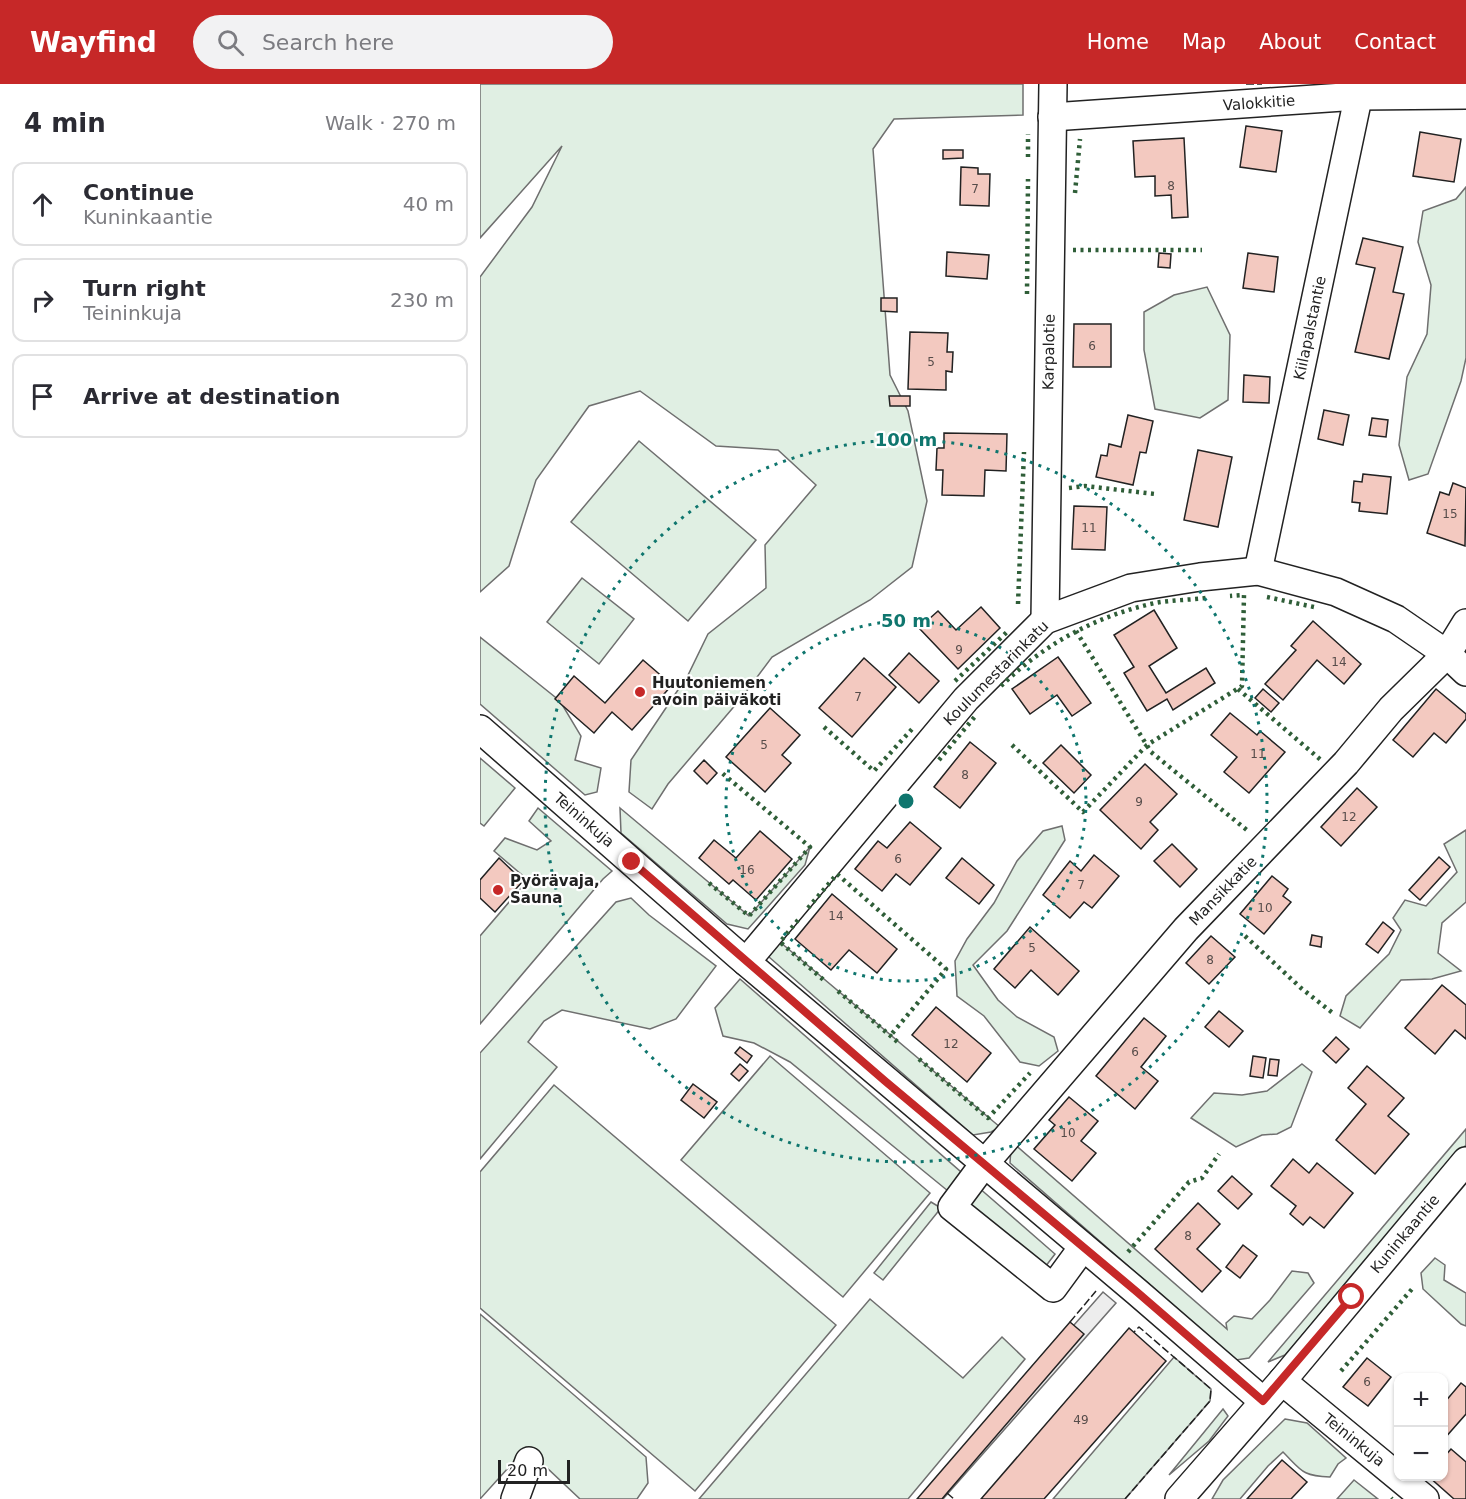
<!DOCTYPE html>
<html lang="en">
<head>
<meta charset="utf-8">
<style>
	body { margin:0; font-family:"DejaVu Sans",sans-serif; background:#f2f2f3; color:#2b2b33 }
	.controls { position:absolute; right:18px; bottom:18px; display:grid; overflow:hidden; border-radius:12px; box-shadow:0 2px 4px #0004 }
	.controls button { width:54px; height:54px; display:grid; place-items:center; padding:0; border:0; border-bottom:2px solid #e1e1e2; background:#fff; color:#2b2b33; font:30px sans-serif }
	.scale { position:absolute; left:18px; bottom:15px; width:72px; box-sizing:border-box; padding-left:6px; border:3px solid #222; border-top:0; font-size:16px; line-height:21px; white-space:nowrap; color:#222; -webkit-text-stroke:4px #fff; paint-order:stroke }
	.stop { position:absolute; width:18px; height:18px; margin:-14px; border:4px solid #c62828; border-radius:50%; background:#fff }
	.stop.end { background:#c62828; border-color:#fff; box-shadow:0 2px 6px #0008 }
	.list { margin:0; padding:0; list-style:none }
	h2 { display:flex; justify-content:space-between; align-items:center; height:78px; margin:0; padding:0 24px; font-size:26px }
	h2 small { font-size:20px; font-weight:400; color:#7c7c81 }
	.list li { display:grid; grid-template-columns:39px 1fr auto; gap:18px; align-items:center; box-sizing:border-box; height:84px; margin:0 12px 12px; padding:0 12px; border:2px solid #e1e1e2; border-radius:12px }
	.list b { display:block; font-size:22px; white-space:nowrap }
	.list p { margin:0; font-size:20px; white-space:nowrap; color:#7c7c81 }
	.list em { font-size:20px; font-style:normal; color:#7c7c81 }
	.icon { flex:none; width:33px; height:33px; fill:none; stroke:currentColor; stroke-width:2; stroke-linecap:round; stroke-linejoin:round }
	.map { position:relative; flex:none; width:986px; height:1415px; overflow:hidden }
	header { display:flex; align-items:center; gap:36px; box-sizing:border-box; height:84px; padding:0 30px; background:#c62828; color:#fff }
	header strong { font-size:28px }
	nav { display:flex; gap:33px; margin-inline-start:auto; font-size:21px }
	.search { width:420px; height:54px; background:#f2f2f3; display:flex; align-items:center; gap:15px; box-sizing:border-box; padding:0 21px; border-radius:33px; color:#7c7c81; font-size:22px }
	main { display:flex }
	aside { flex:1; background:#fff }
	.map>svg:first-child { display:block }
	.green { fill:#e0efe3; stroke:#6f6f6f; stroke-width:1.5 }
	.parking { fill:#ededed; stroke:#6f6f6f; stroke-width:1.5 }
	.building { fill:#f3c9c0; stroke:#222; stroke-width:1.5 }
	.lines { fill:none; stroke-linecap:round; stroke-linejoin:round }
	.minor-casing { stroke:#222; stroke-width:30 }
	.minor { stroke:#fff; stroke-width:27 }
	.hedge { stroke:#2f5e38; stroke-width:4.5; stroke-dasharray:3 4.5; stroke-linecap:butt }
	.fence { stroke:#222; stroke-width:1.5; stroke-dasharray:8 3; stroke-linecap:butt }
	.route { stroke:#c62828; stroke-width:8 }
	.ring { fill:none; stroke:#0f766e; stroke-width:3; stroke-dasharray:3 6 }
	.poi-dot { fill:#c62828; stroke:#fff; stroke-width:2 }
	.labels { text-anchor:middle; stroke-width:4.5; stroke-linejoin:round; paint-order:stroke }
	.number-label { font-size:12px; fill:#564c4a }
	.street-label { font-size:15px; fill:#222; stroke:#fff }
	.poi-label { font-size:15px; font-weight:bold; fill:#222; stroke:#fff; text-anchor:start }
	.centre { fill:#0f766e; stroke:#fff; stroke-width:3 }
	.ring-label { font-size:18px; text-anchor:middle; font-weight:bold; fill:#0f766e; stroke:#fff; stroke-width:4.5; stroke-linejoin:round; paint-order:stroke }
</style>
</head>
<body>
<header>
<strong>Wayfind</strong>
<div class="search"><svg class="icon" aria-label="search" viewBox="0 0 24 24"><circle cx="10" cy="10" r="6"/><path d="M15 15l6 6"/></svg>Search here</div>
<nav><a>Home</a><a>Map</a><a>About</a><a>Contact</a></nav>
</header>
<main>
<aside>
<h2>4 min<small>Walk · 270 m</small></h2>
<ul class="list">
<li><svg class="icon" aria-label="ahead" viewBox="0 0 24 24"><path d="M12 20V5M6 11l6-6 6 6"/></svg><div><b>Continue</b><p>Kuninkaantie</p></div><em>40 m</em></li>
<li><svg class="icon" aria-label="right" viewBox="0 0 24 24"><path d="M7 20v-9h11M14 6l5 5-5 5"/></svg><div><b>Turn right</b><p>Teininkuja</p></div><em>230 m</em></li>
<li><svg class="icon" aria-label="arrive" viewBox="0 0 24 24"><path d="M6 21V4h12l-3 4 3 4H6"/></svg><div><b>Arrive at destination</b></div></li>
</ul>
</aside>
<div class="map">
<svg width="986" height="1415" viewBox="0 0 986 1415">
	<rect width="100%" height="100%" fill="#fff"/>
	<g class="green">
		<polygon points="0,0 543,0 543,31 414,35 393,65 410,291 428,327 447,417 432,483 390,516 292,573 263,612 188,700 172,725 149,708 151,676 208,591 228,550 286,504 285,461 336,401 298,366 236,362 160,307 109,322 56,396 29,482 0,508 0,193 52,123 82,62 0,154"/>
		<polygon points="986,103 986,274 981,297 948,390 929,396 919,361 927,293 947,250 951,201 938,158 943,127 976,115"/>
		<polygon points="727,203 750,251 748,316 720,334 675,325 664,266 664,228 694,211"/>
		<polygon points="159,357 276,456 208,537 91,438"/>
		<polygon points="102,494 154,535 119,580 67,538"/>
		<polygon points="0,553 80,617 101,652 95,676 121,684 117,708 105,711 0,620"/>
		<polygon points="0,674 35,704 4,742 0,739"/>
		<polygon points="58,724 132,787 123,795 0,940 0,852 48,796 14,767 25,754 57,766 71,757 49,737"/>
		<polygon points="140,724 269,832 330,763 325,781 268,845 247,840 141,749"/>
		<polygon points="582,742 585,756 527,847 493,881 518,916 537,933 574,953 578,967 559,982 540,978 504,932 477,912 475,877 487,855 514,819 537,777 563,747"/>
		<polygon points="986,746 986,818 962,839 958,869 981,887 952,895 921,896 880,944 860,932 866,912 909,870 921,846 913,834 925,816 946,822 977,788 964,760"/>
		<polygon points="151,814 169,831 236,882 196,935 170,945 82,926 64,937 48,958 77,983 0,1075 0,969 136,818"/>
		<polygon points="300,858 520,1043 511,1048 493,1051 289,873 289,860"/>
		<polygon points="260,895 481,1088 468,1107 310,978 274,959 243,952 235,924"/>
		<polygon points="290,972 450,1109 363,1213 201,1076"/>
		<polygon points="822,980 832,988 811,1043 797,1050 782,1051 756,1063 711,1034 734,1009 762,1011 787,1007"/>
		<polygon points="74,1001 356,1241 215,1407 0,1224 0,1088"/>
		<polygon points="986,1045 986,1061 805,1271 788,1278"/>
		<polygon points="533,1059 747,1245 746,1239 754,1232 772,1235 790,1216 812,1187 828,1189 834,1199 769,1274 756,1276 530,1079 531,1063"/>
		<polygon points="498,1103 575,1170 562,1187 484,1118"/>
		<polygon points="451,1118 461,1124 403,1196 394,1189"/>
		<polygon points="955,1174 965,1181 964,1196 986,1209 986,1242 981,1240 943,1205 941,1189"/>
		<polygon points="390,1215 483,1294 522,1253 545,1275 428,1415 219,1415"/>
		<polygon points="0,1230 166,1373 168,1399 157,1415 100,1415 67,1384 38,1373 0,1415"/>
		<polygon points="694,1273 731,1305 730,1317 645,1415 573,1415"/>
		<polygon points="743,1325 748,1332 729,1357 689,1391"/>
		<path d="M805,1335L827,1339L866,1374L858,1380L850,1393C822,1392 822,1387 803,1368L788,1382L760,1415H732L743,1396Z"/>
		<polygon points="874,1396 898,1415 857,1415"/>
	</g>
	<polygon class="parking" points="623,1208 636,1219 463,1415 441,1415"/>
	<g class="building">
		<polygon points="766,42 802,47 796,88 760,83"/>
		<polygon points="940,48 981,55 974,98 933,92"/>
		<polygon points="704,54 708,133 692,134 691,111 675,112 675,92 655,93 653,57"/>
		<polygon points="463,66 483,66 483,74 463,75"/>
		<polygon points="481,83 498,84 498,90 510,90 509,122 480,121"/>
		<polygon points="883,154 923,163 913,208 924,210 909,275 875,268 895,184 876,180"/>
		<polygon points="467,168 509,171 507,195 466,192"/>
		<polygon points="679,169 691,170 690,184 678,183"/>
		<polygon points="768,169 798,173 794,208 763,204"/>
		<polygon points="401,214 417,214 417,228 401,227"/>
		<polygon points="594,240 631,240 631,283 593,283"/>
		<polygon points="430,248 468,249 467,268 473,268 472,288 466,287 466,306 428,305"/>
		<polygon points="764,291 790,293 789,319 763,318"/>
		<polygon points="409,312 430,312 430,322 410,322"/>
		<polygon points="844,326 869,331 863,361 838,355"/>
		<polygon points="648,331 673,337 666,369 660,368 653,401 616,393 621,371 627,372 629,360 641,363"/>
		<polygon points="892,334 908,336 906,353 889,351"/>
		<polygon points="464,349 527,350 526,387 505,386 504,412 462,411 463,386 456,386 457,364 464,364"/>
		<polygon points="718,366 752,373 738,443 704,436"/>
		<polygon points="883,390 911,393 907,430 879,427 880,419 872,418 874,397 882,398"/>
		<polygon points="973,399 986,404 985,462 947,449 960,408 969,411"/>
		<polygon points="594,422 627,423 625,466 592,465"/>
		<polygon points="501,523 520,544 478,585 439,544 458,527 476,546"/>
		<polygon points="674,526 697,564 669,582 686,609 726,584 735,599 693,626 687,615 667,627 644,589 654,583 634,551"/>
		<polygon points="833,537 881,580 864,600 837,576 803,616 785,600 816,566 811,562"/>
		<polygon points="429,569 459,597 439,619 409,591"/>
		<polygon points="578,573 611,619 592,632 577,611 550,630 532,605"/>
		<polygon points="384,574 416,603 372,653 339,624"/>
		<polygon points="163,576 192,601 152,646 132,628 114,649 75,615 94,592 125,619"/>
		<polygon points="783,605 799,619 791,628 775,614"/>
		<polygon points="956,605 986,630 986,635 966,659 954,649 933,673 913,656"/>
		<polygon points="290,624 320,651 302,671 311,679 285,708 246,673"/>
		<polygon points="750,629 777,651 780,647 805,668 769,709 744,688 757,673 731,651"/>
		<polygon points="490,658 516,679 480,724 454,703"/>
		<polygon points="581,661 611,691 594,709 563,679"/>
		<polygon points="224,676 237,689 227,700 214,687"/>
		<polygon points="665,680 697,710 670,738 678,746 661,765 620,726"/>
		<polygon points="877,704 897,723 861,762 841,743"/>
		<polygon points="430,738 461,764 430,801 416,790 402,807 375,785 398,757 407,764"/>
		<polygon points="280,747 312,775 276,816 253,796 249,800 219,774 234,756 256,774"/>
		<polygon points="692,760 717,785 700,803 674,777"/>
		<polygon points="614,771 639,792 612,824 604,818 590,834 563,811 590,777 601,787"/>
		<polygon points="959,773 970,783 940,816 929,806"/>
		<polygon points="19,774 43,797 15,828 0,814 0,796"/>
		<polygon points="482,774 514,801 499,820 466,794"/>
		<polygon points="792,792 808,805 803,812 811,818 784,850 760,830"/>
		<polygon points="352,810 417,865 397,889 369,866 351,886 315,855"/>
		<polygon points="903,838 914,847 898,869 886,860"/>
		<polygon points="550,843 599,887 578,911 551,886 535,904 514,885"/>
		<polygon points="832,851 842,853 841,863 830,861"/>
		<polygon points="731,852 755,873 729,900 706,879"/>
		<polygon points="962,901 986,921 986,955 975,946 955,970 925,944"/>
		<polygon points="456,923 511,969 487,998 432,951"/>
		<polygon points="739,927 763,947 749,963 725,943"/>
		<polygon points="664,934 686,952 661,983 678,997 655,1025 616,992"/>
		<polygon points="856,953 869,965 856,979 843,967"/>
		<polygon points="260,963 272,972 267,979 255,969"/>
		<polygon points="773,972 786,974 783,994 770,992"/>
		<polygon points="790,975 799,976 797,992 788,991"/>
		<polygon points="260,980 268,987 259,997 251,990"/>
		<polygon points="887,982 924,1014 908,1032 929,1050 895,1090 856,1056 886,1020 868,1004"/>
		<polygon points="213,1000 237,1018 224,1034 201,1016"/>
		<polygon points="589,1013 618,1037 601,1057 616,1069 592,1097 554,1065 575,1041 569,1036"/>
		<polygon points="813,1075 829,1089 837,1079 873,1109 844,1144 830,1133 823,1141 810,1130 816,1122 791,1102"/>
		<polygon points="752,1092 772,1110 758,1125 738,1107"/>
		<polygon points="718,1119 740,1140 717,1165 741,1187 722,1208 675,1165"/>
		<polygon points="763,1161 777,1172 760,1194 746,1183"/>
		<polygon points="590,1238 604,1250 467,1409 462,1415 437,1415"/>
		<polygon points="649,1244 686,1277 564,1415 501,1415"/>
		<polygon points="887,1274 911,1293 888,1322 863,1303"/>
		<polygon points="981,1299 986,1303 986,1330 964,1355 964,1319"/>
		<polygon points="971,1365 986,1378 986,1415 974,1415 948,1392 964,1392 964,1373"/>
		<polygon points="802,1376 827,1398 811,1415 767,1415"/>
	</g>
	<g class="lines">
		<g class="minor-casing">
			<g id="minor">
				<polyline points="572,33 878,12 986,11"/>
				<polyline points="778,487 881,0"/>
				<polyline points="565,536 573,0"/>
				<polyline points="0,645 259,872 657,1208 783,1317"/>
				<polyline points="266,878 486,615 565,536 651,504 720,493 778,487 856,508 916,535 967,570 986,588"/>
				<polyline points="603,1163 573,1204 472,1123 504,1080 706,845 866,679 911,625 967,570 986,539"/>
				<polyline points="802,1297 945,1415"/>
				<polyline points="35,1415 49,1377"/>
				<polyline points="699,1415 802,1297 986,1077"/>
			</g>
		</g>
		<use href="#minor" class="minor"/>
		<g class="hedge">
			<polyline points="548,73 548,50"/>
			<polyline points="595,109 600,55"/>
			<polyline points="593,166 722,166"/>
			<polyline points="547,210 548,95"/>
			<polyline points="589,404 605,402 675,410"/>
			<polyline points="787,513 834,523"/>
			<polyline points="538,520 544,368"/>
			<polyline points="596,547 671,668 768,747"/>
			<polyline points="475,597 527,548"/>
			<path d="M521,602C564,560 616,532 675,519C691,516 709,516 726,514"/>
			<polyline points="758,605 842,677"/>
			<polyline points="344,643 394,687 432,645"/>
			<polyline points="532,661 603,728 667,661 762,602 764,511 750,512"/>
			<polyline points="459,676 497,630"/>
			<polyline points="229,799 269,832 330,763 242,689"/>
			<polyline points="328,824 357,790 466,885 410,952"/>
			<polyline points="318,836 300,858 346,898"/>
			<polyline points="765,852 821,904 854,930"/>
			<polyline points="358,907 420,960"/>
			<polyline points="439,975 508,1034 550,989"/>
			<polyline points="648,1168 709,1098 722,1094 739,1070"/>
			<polyline points="861,1287 932,1205"/>
			<polyline points="911,1414 912,1415"/>
		</g>
		<g class="fence">
			<polyline points="766,0 782,0"/>
			<polyline points="590,1238 616,1207"/>
			<polyline points="467,1409 474,1415"/>
			<polyline points="645,1415 730,1317 731,1305 659,1243 654,1248"/>
		</g>
	</g>
	<g class="lines">
		<polyline class="route" points="152,778 405,997 657,1208 783,1317 872,1213"/>
	</g>
	<g class="ring">
		<circle cx="426" cy="717" r="180"/>
		<circle cx="426" cy="717" r="361"/>
	</g>
	<g class="poi-dot">
		<circle cx="160" cy="608" r="6"/>
		<circle cx="18" cy="806" r="6"/>
	</g>
	<g class="labels">
		<g class="number-label">
			<text x="691" y="106">8</text>
			<text x="495" y="109">7</text>
			<text x="612" y="266">6</text>
			<text x="451" y="282">5</text>
			<text x="970" y="434">15</text>
			<text x="609" y="448">11</text>
			<text x="479" y="570">9</text>
			<text x="859" y="582">14</text>
			<text x="378" y="617">7</text>
			<text x="284" y="665">5</text>
			<text x="778" y="674">11</text>
			<text x="485" y="695">8</text>
			<text x="659" y="722">9</text>
			<text x="869" y="737">12</text>
			<text x="418" y="779">6</text>
			<text x="267" y="790">16</text>
			<text x="601" y="805">7</text>
			<text x="785" y="828">10</text>
			<text x="356" y="836">14</text>
			<text x="552" y="868">5</text>
			<text x="730" y="880">8</text>
			<text x="471" y="964">12</text>
			<text x="655" y="972">6</text>
			<text x="588" y="1053">10</text>
			<text x="708" y="1156">8</text>
			<text x="887" y="1302">6</text>
			<text x="601" y="1340">49</text>
		</g>
		<g class="street-label">
			<text transform="translate(779 19) rotate(-4)" y="5">Valokkitie</text>
			<text transform="translate(830 244) rotate(-78)" y="5">Kiilapalstantie</text>
			<text transform="translate(569 268) rotate(-89)" y="5">Karpalotie</text>
			<text transform="translate(516 589) rotate(-45)" y="5">Koulumestarinkatu</text>
			<text transform="translate(104 736) rotate(41)" y="5">Teininkuja</text>
			<text transform="translate(743 807) rotate(-46)" y="5">Mansikkatie</text>
			<text transform="translate(925 1150) rotate(-50)" y="5">Kuninkaantie</text>
			<text transform="translate(874 1356) rotate(39)" y="5">Teininkuja</text>
		</g>
		<g class="poi-label">
			<text x="172" y="604">Huutoniemen<tspan x="172" dy="17">avoin päiväkoti</tspan></text>
			<text x="30" y="802">Pyörävaja,<tspan x="30" dy="17">Sauna</tspan></text>
		</g>
	</g>
	<circle cx="426" cy="717" r="9" class="centre"/>
	<g class="ring-label">
		<text x="426" y="362">100 m</text>
		<text x="426" y="543">50 m</text>
	</g>
</svg>
<div class="controls">
<button>+</button>
<button>−</button>
</div>
<div class="scale">20 m</div>
<div class="stop" style="left:872px;top:1213px"></div>
<div class="stop end" style="left:152px;top:778px"></div>
</div>
</main>
</body>
</html>
